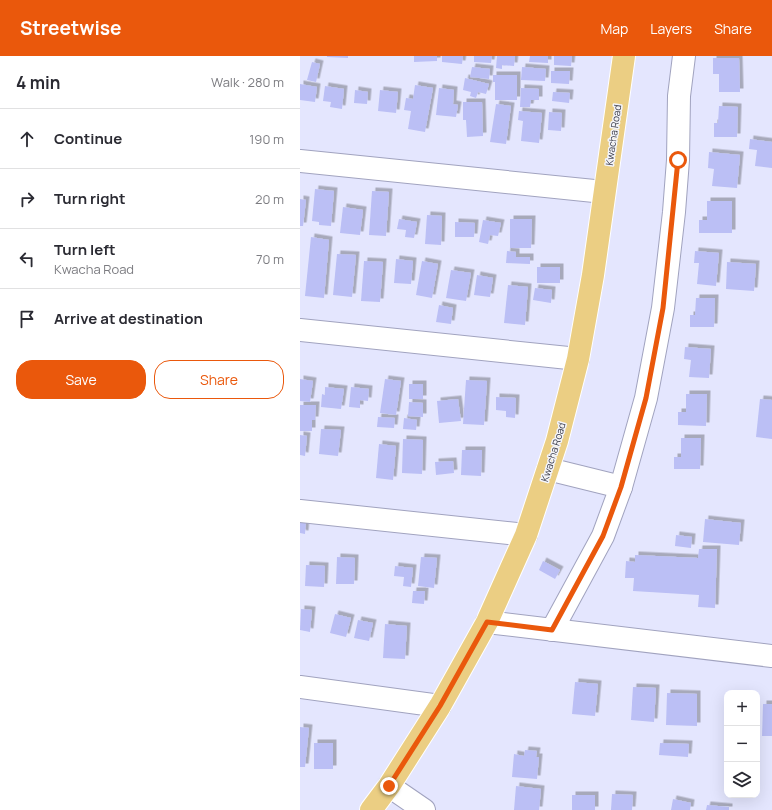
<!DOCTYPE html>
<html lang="en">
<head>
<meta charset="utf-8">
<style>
	body { margin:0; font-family:Manrope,sans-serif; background:#f7f7f7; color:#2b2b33 }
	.controls { position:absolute; right:12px; bottom:12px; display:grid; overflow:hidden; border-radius:8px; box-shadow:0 4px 16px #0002 }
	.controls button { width:36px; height:36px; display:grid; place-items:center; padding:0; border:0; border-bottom:1px solid #e1e1e2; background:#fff; color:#2b2b33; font:20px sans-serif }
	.stop { position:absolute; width:12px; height:12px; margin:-9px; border:3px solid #ea580c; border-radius:50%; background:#fff }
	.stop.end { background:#ea580c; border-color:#fff; box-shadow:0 1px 4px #0008 }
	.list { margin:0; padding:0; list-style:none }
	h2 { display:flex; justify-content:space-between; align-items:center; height:52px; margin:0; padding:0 16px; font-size:17px }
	h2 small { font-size:13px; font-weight:400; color:#7c7c81 }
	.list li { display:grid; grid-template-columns:26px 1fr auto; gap:12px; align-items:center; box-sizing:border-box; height:60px; padding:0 16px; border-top:1px solid #e1e1e2 }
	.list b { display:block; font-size:15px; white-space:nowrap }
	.list p { margin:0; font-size:13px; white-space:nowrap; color:#7c7c81 }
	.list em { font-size:13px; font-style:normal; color:#7c7c81 }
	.actions { display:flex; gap:8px; padding:12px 16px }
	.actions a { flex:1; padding:9px 0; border:1px solid #ea580c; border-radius:16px; text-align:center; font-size:14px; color:#ea580c }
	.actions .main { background:#ea580c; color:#fff }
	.icon { flex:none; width:22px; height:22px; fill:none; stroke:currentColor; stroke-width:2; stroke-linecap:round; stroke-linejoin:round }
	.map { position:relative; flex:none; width:472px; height:754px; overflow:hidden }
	header { display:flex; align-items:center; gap:24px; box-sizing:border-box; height:56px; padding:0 20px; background:#ea580c; color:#fff }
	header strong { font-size:19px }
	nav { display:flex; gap:22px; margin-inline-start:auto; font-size:14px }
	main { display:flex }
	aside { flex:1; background:#fff }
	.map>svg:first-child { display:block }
	.building { fill:#bbbff5; filter:url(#shadow) }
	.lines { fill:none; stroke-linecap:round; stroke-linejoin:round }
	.minor-casing { stroke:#a1a3bf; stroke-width:24 }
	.major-casing { stroke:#fff; stroke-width:24 }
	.minor { stroke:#fff; stroke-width:22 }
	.major { stroke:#ebce83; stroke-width:22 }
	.route { stroke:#ea580c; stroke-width:5 }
	.labels { text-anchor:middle; stroke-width:3; stroke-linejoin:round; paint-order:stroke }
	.street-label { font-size:10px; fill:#393a46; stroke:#f4f5fb }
</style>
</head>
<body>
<header>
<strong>Streetwise</strong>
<nav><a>Map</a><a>Layers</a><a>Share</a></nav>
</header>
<main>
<aside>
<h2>4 min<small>Walk · 280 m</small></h2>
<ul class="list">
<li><svg class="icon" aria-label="ahead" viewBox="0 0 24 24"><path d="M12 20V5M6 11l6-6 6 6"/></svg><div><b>Continue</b></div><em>190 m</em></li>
<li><svg class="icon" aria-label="right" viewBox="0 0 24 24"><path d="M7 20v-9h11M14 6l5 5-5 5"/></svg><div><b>Turn right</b></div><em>20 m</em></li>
<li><svg class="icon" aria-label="left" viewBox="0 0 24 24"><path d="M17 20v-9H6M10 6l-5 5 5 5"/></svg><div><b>Turn left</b><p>Kwacha Road</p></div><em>70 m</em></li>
<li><svg class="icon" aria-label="arrive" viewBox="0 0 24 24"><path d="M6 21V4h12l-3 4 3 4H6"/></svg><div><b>Arrive at destination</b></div></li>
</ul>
<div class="actions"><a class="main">Save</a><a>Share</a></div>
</aside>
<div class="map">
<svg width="472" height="754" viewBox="0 0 472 754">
	<defs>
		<filter id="shadow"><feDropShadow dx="3.5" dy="-3.5" stdDeviation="0" flood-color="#0004"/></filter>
	</defs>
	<rect width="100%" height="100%" fill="#e4e6fe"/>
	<g class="building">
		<polygon points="27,0 48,0 48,2 27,1"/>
		<polygon points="114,0 137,0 137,5 114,6"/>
		<polygon points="142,0 163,0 162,8 142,6"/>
		<polygon points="174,0 192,0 191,7 174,6"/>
		<polygon points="197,0 215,0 214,10 202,9 202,13 196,12"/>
		<polygon points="230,0 248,0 248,7 229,6"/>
		<polygon points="254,0 272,0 271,10 254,9"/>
		<polygon points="413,2 439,2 440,36 419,36 419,18 413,18"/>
		<polygon points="12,6 20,8 16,26 7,24"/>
		<polygon points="172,11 190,13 189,23 170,21"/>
		<polygon points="222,11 246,13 245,25 221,24"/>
		<polygon points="251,15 270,15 269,28 251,27"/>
		<polygon points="193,19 217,19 217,44 195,44 195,26 193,26"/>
		<polygon points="165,22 189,28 186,38 178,36 176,42 170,40 171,36 163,34"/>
		<polygon points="0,28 17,31 15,46 0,44"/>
		<polygon points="115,29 133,32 125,76 108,73 111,55 104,54 106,42 113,43"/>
		<polygon points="25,30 44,33 42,53 30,51 31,46 23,45"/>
		<polygon points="139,32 154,34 153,48 158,49 156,61 136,59"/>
		<polygon points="221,32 239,33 239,44 231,44 230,51 220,51"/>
		<polygon points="55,34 68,36 67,48 54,47"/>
		<polygon points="80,34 98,36 96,57 78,55"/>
		<polygon points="253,36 270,37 269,47 252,45"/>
		<polygon points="163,46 182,46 183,80 167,81 166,64 163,64"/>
		<polygon points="196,48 211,50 206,88 190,86"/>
		<polygon points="419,50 438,51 437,81 414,81 414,67 418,67"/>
		<polygon points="219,55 242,57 239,87 221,85 223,65 218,64"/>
		<polygon points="249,56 262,57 261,75 248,74"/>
		<polygon points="450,83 472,86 472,112 455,110 457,94 449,93"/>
		<polygon points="409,96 440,99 437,132 412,130 414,113 408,112"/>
		<polygon points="15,133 34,135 31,170 19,169 19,166 12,165"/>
		<polygon points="72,135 89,136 86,180 69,179"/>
		<polygon points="0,143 6,144 3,170 0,170"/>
		<polygon points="407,145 432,145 432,177 399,177 399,164 407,164"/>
		<polygon points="43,151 63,154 60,179 40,177"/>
		<polygon points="127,159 142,160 141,189 125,188"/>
		<polygon points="99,163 117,166 114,182 105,181 106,174 97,173"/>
		<polygon points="210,163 232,163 231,192 210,192"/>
		<polygon points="183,164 201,167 198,180 190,179 188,188 179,186"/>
		<polygon points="155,166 175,167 174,181 155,181"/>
		<polygon points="11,181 29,184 24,242 5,240"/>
		<polygon points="207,195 216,196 216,201 230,201 230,208 206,207"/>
		<polygon points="395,195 419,197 416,230 397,228 399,207 394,207"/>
		<polygon points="37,198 56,199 52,241 33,239"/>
		<polygon points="96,203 113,205 111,228 94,227"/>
		<polygon points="64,205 83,206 80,246 61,245"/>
		<polygon points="122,205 138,208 132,242 116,239"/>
		<polygon points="427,206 456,208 454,235 426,233"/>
		<rect x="237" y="211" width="23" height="16"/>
		<polygon points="151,214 171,217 166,245 146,242"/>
		<polygon points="177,219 193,222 190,241 174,239"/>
		<polygon points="208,229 228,231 225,269 204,267"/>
		<polygon points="235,232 252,234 251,247 233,244"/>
		<polygon points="396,242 415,242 414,271 390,271 390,259 395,259"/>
		<polygon points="139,249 153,252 151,268 136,266"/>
		<polygon points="385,291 411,293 409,322 389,321 391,304 384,303"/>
		<polygon points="0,323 13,325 10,346 0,345"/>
		<polygon points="85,323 101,325 96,359 80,357"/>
		<polygon points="166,324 187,325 184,369 163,368"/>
		<rect x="109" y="328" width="14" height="15"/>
		<polygon points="25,331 44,333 41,353 21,351 22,338 25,339"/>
		<polygon points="51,331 69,333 68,345 60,344 60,352 49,351"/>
		<polygon points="386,338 407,338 406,370 378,369 378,356 386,356"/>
		<polygon points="196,341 216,342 215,362 206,361 206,355 196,354"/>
		<polygon points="158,343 161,365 139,367 137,345"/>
		<polygon points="460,343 472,344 472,383 456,381"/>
		<polygon points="109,346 123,347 123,361 108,360"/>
		<polygon points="0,349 16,349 15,364 12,364 12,375 0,375"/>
		<polygon points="78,361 95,362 94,372 77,371"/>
		<polygon points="104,362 117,364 116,374 103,373"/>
		<polygon points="21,373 41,374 38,400 19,398"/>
		<polygon points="0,379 7,380 5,400 0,399"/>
		<polygon points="381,382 401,382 400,413 374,413 374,401 381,401"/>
		<polygon points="103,383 123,384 122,418 102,417"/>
		<polygon points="79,388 96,390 93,424 76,422"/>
		<polygon points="162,394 182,394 181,420 161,419"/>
		<polygon points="153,405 154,417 136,419 135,406"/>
		<polygon points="405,463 441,467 439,489 403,486"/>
		<polygon points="0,464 6,465 5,478 0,477"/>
		<polygon points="376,479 392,481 391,492 375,490"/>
		<polygon points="399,493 417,493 415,552 398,551 399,539 333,535 334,522 325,522 326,505 335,506 335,499 398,502"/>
		<polygon points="37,501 55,502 54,528 36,528"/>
		<polygon points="121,501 137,502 134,532 118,530"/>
		<polygon points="243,505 260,514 255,523 239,514"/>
		<polygon points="6,509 25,510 24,531 5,530"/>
		<polygon points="95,510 113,512 111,531 103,530 104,521 94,520"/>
		<polygon points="113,535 125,535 124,548 112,547"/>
		<polygon points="1,553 12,554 10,576 0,574"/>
		<polygon points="35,558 51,562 46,581 30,577"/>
		<polygon points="58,564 73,567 69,585 54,582"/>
		<polygon points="85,568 107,570 105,603 83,602"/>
		<polygon points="275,626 298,628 295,660 272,658"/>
		<polygon points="333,631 356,632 354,666 331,664"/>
		<polygon points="367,637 397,638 397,670 366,669"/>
		<polygon points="424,642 427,642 427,676 425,676"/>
		<polygon points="463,648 472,648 472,680 462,680"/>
		<polygon points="0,671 9,672 5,711 0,711"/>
		<rect x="14" y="687" width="19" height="26"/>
		<polygon points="360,687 389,688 388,701 359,699"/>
		<polygon points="225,694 237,695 236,701 239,701 237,723 212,721 214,698 224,700"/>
		<polygon points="216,730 241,733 239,754 214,754"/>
		<polygon points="312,738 333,739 332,754 311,754"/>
		<rect x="272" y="739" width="23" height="15"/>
		<polygon points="373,743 391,747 390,754 371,754"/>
		<polygon points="407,749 429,751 429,754 406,754"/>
	</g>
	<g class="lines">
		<g class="minor-casing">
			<g id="minor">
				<polyline points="0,105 304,136"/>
				<polyline points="0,274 278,303"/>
				<polyline points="248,413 321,431"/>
				<polyline points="0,455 226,479"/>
				<polyline points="187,566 472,600"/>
				<polyline points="252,574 303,480 321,431 346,342 363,252 374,156 378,104 379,40 384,0"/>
				<polyline points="0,631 140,650"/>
				<polyline points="89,730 124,754"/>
			</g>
		</g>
		<g class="major-casing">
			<polyline id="major" points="71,754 89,730 140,650 187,566 226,479 257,385 278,303 293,219 324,0"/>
		</g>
		<use href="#minor" class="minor"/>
		<use href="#major" class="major"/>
	</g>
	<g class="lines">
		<polyline class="route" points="89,730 140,650 187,566 252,574 303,480 321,431 346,342 363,252 378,104"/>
	</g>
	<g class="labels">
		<g class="street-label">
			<text transform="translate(313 79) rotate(-82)" y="4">Kwacha Road</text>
			<text transform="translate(253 396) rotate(-73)" y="4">Kwacha Road</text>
		</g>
	</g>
</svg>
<div class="controls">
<button>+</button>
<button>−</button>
<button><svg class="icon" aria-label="layers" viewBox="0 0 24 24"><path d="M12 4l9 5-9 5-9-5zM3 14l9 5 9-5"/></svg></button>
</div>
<div class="stop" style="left:378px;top:104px"></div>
<div class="stop end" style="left:89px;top:730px"></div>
</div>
</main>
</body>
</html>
